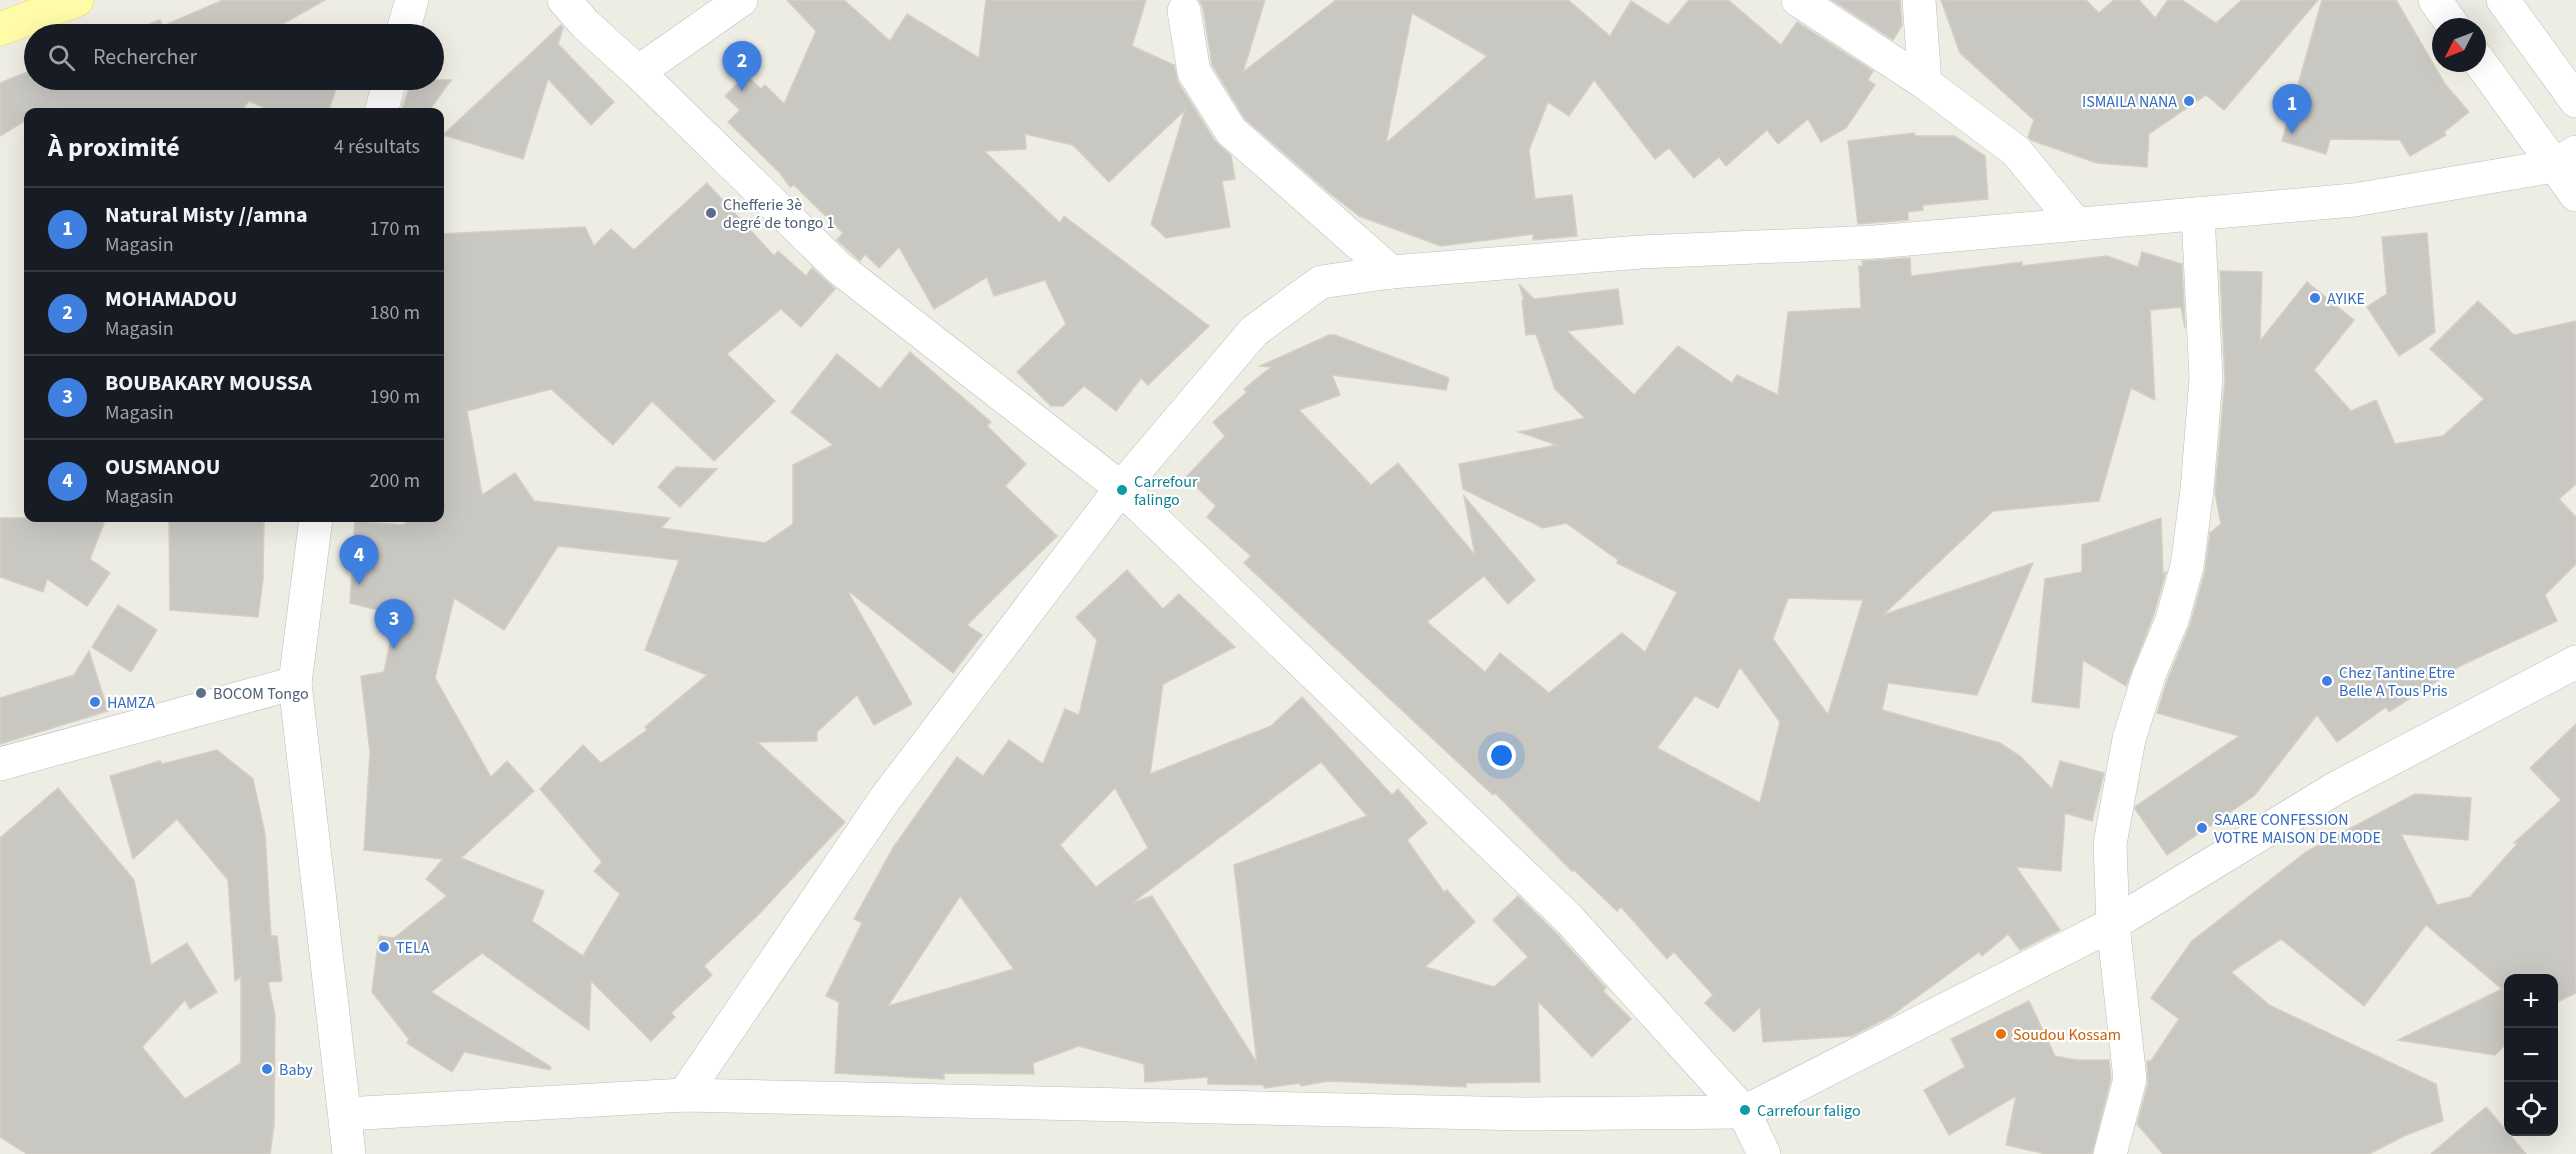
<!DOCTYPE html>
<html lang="fr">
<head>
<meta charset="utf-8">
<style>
	body { margin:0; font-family:"Source Sans 3",sans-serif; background:#242831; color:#f1f3f6 }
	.controls { position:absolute; right:18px; bottom:18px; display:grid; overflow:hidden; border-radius:12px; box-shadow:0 6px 24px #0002 }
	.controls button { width:54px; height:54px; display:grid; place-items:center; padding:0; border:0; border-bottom:2px solid #363941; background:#171b24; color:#f1f3f6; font:30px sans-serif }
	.compass { position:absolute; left:2432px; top:18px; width:54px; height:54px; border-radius:50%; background:#171b24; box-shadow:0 6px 24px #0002; rotate:228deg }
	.you { position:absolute; left:1502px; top:756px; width:21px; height:21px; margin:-15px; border:4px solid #fff; border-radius:50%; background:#1a73e8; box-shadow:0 0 0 9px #1a73e833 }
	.badge { display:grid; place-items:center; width:39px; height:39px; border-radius:50%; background:#0b8043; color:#fff; font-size:20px; font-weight:700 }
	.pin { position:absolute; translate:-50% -50px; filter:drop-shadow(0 2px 3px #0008) }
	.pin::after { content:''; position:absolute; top:32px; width:21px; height:18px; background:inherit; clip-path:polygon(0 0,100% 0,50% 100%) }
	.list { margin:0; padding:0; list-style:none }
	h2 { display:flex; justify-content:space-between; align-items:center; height:78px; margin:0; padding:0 24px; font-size:26px }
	h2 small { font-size:20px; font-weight:400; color:#9ea1a6 }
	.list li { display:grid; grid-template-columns:39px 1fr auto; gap:18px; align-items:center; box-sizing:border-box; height:84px; padding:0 24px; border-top:2px solid #363941 }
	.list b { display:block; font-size:22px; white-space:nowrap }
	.list p { margin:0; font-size:20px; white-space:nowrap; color:#9ea1a6 }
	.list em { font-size:20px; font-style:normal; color:#9ea1a6 }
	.icon { flex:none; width:33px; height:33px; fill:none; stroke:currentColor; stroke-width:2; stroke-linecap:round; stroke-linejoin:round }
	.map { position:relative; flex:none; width:2576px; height:1154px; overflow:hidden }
	.search { position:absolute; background:#171b24; box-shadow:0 6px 24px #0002; left:24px; top:24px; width:420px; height:66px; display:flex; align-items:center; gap:15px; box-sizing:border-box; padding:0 21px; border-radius:33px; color:#9ea1a6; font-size:22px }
	.panel { position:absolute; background:#171b24; box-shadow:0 6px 24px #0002; left:24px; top:108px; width:420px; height:414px; border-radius:12px }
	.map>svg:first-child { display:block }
	.building { fill:#c9c7c1; stroke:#d3d0c2; stroke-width:1.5; fill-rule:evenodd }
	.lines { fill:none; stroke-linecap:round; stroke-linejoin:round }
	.street-casing { stroke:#bbbcc2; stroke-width:34 }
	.secondary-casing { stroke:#b9bbc1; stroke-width:34 }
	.primary-casing { stroke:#efda5b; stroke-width:34 }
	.street { stroke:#fff; stroke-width:33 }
	.secondary { stroke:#fff; stroke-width:33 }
	.primary { stroke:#fefca9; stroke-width:33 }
	.shop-dot { fill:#3f7fe0; stroke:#fff; stroke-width:2 }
	.service-dot { fill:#5c6f8a; stroke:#fff; stroke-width:2 }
	.culture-dot { fill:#0f9aa8; stroke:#fff; stroke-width:2 }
	.food-dot { fill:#e8710a; stroke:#fff; stroke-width:2 }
	.labels { text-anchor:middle; stroke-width:4.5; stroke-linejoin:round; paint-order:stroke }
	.shop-label { font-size:16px; fill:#366cbe; stroke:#fff; text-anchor:start }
	.service-label { font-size:16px; fill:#4e5e75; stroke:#fff; text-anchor:start }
	.culture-label { font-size:16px; fill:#0d838f; stroke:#fff; text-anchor:start }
	.food-label { font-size:16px; fill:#c56008; stroke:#fff; text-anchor:start }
</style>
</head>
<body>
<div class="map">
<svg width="2576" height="1154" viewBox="0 0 2576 1154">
	<rect width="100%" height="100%" fill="#eeede3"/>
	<g class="building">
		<polygon points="223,0 325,0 265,34 123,34 160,20 163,26"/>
		<polygon points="787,0 844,0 890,41 907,14 979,58 986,0 1146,0 1132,46 1174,65 1178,82 1215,141 1231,156 1235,179 1222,181 1230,227 1166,238 1151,224 1185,110 1109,182 1073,145 1025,134 1026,149 984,151 1060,223 1064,216 1209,326 1148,385 1141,378 1116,411 1084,386 1063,406 1051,406 1017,372 1066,324 1045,280 994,296 987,277 934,309 899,247 879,268 865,254 860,261 837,240 843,233 794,185 790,187 780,173 728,122 740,110 725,96 746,75 761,89 765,85 784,104 816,31"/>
		<path d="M1199,0H1265L1243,72L1336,0H1568L1610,36L1631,1L1668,25L1689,0H1728L1781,45L1797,22L1873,71L1868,80L1875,85L1846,128L1821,142L1808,119L1778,144L1767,130L1726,166L1719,157L1694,178L1669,148L1655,159L1594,80L1569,116L1548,102L1529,150L1535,199L1572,195L1577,236L1533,240V234L1441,246L1359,216L1332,195L1245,119L1212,65L1203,8ZM1412,13L1487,56L1386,143Z"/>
		<polygon points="1832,0 1900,0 1902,25 1893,40"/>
		<polygon points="1941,0 2086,0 2099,13 2114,0 2139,0 2155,18 2168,0 2182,0 2216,23 2242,0 2318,0 2224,110 2206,95 2149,134 2147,167 2097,163 2031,140 2028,137 2034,120 1960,53"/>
		<polygon points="2322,0 2396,0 2445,84 2469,112 2444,132 2446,135 2410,156 2400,140 2330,139 2326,154 2282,141"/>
		<polygon points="561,25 563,28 558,44 614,102 591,125 548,79 523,159 443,135"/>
		<polygon points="34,69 34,80 339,80 328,112 273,112 249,101 240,112 28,112 28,119 0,136 0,83"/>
		<polygon points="412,80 451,80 428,112 401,112"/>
		<polygon points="1914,133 1915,136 1954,136 1985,156 1988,199 1923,205 1923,210 1908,212 1908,220 1858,224 1848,141"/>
		<path d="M707,183L774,256L778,251L806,276L812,268L835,289L801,327L781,309L727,354L775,401L714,461L652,401L613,445L551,389L467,411L482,495L515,473L534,501L670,518L661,528L765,543L793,524V465L833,445L791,412L837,354L880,389L910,352L991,422L987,426L1026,464L1005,486L1057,536L967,625L982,635L953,673L847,590L912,704L874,725L857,695L817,732V741L757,742L845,822L758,915L704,966L712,975L671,1013L675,1017L651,1041L591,981L589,1030L482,953L431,992L551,1067L550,1070L464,1052L452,1072L407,1043L409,1039L372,992L379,936L394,938L447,896L426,879L443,859L364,850L370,752L361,676L384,672L396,615L350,603L355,521L403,525L412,518H440V234L585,227L594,246L611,229L634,250ZM558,546L679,560L645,650L707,675L645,727L647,730L601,763L583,745L540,789L602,862L594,871L620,894L583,956L532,921L544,891L461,858L534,791L507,761L491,777L435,678L454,598L504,630Z"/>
		<polygon points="2427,233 2435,332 2399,356 2367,307 2387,294 2382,237"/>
		<path d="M2142,252L2182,264L2185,328L2181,307L2150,310L2155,400L2131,388L2099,501L1993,511L1883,615L2033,563L1977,695L1888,683L1882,710L2000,743L2020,756L2052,789L2060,761L2104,773L2092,821L2065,813L2061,871L2016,867L2060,930L2020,950L2008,934L1982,956L1979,952L1889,1017L1852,1036L1763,1042L1760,1007L1734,1032L1705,1003L1713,995L1674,952L1667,959L1621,907L1617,911L1574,870L1572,871L1495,793L1493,795L1244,563L1251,556L1207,517L1216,506L1186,477L1225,436L1213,422L1247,392L1244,389L1271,367L1260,366L1329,335H1335L1449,378L1446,390L1332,375L1340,395L1299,410L1371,485L1398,463L1475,555L1464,496L1535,580L1508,604L1484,576L1427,622L1485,672L1500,653L1549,693L1622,633L1645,652L1677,592L1617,563L1618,560L1566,523L1543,528L1463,489L1459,464L1557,445L1519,432L1585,418L1555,389L1536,334L1526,335L1522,300H1524L1519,284L1534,299L1618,289L1623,324L1567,331L1634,395L1678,346L1732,383L1737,375L1778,395L1788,312L1861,308L1859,266H1863L1862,261L1910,258L1911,276L2022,262V266L2107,256L2138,267ZM1788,598L1863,600L1828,715L1773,639ZM1740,667L1780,722L1760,803L1657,748L1695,696L1718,708Z"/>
		<polygon points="2220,271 2262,272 2260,341 2307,282 2354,320 2314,370 2351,411 2376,400 2395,444 2443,436 2484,399 2430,349 2478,301 2514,335 2576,321 2576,484 2559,499 2576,517 2576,564 2545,595 2557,621 2460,666 2389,712 2386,707 2337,742 2317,715 2254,796 2167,855 2135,809 2136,806 2239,736 2157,713 2167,681 2190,625 2205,571 2210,533 2221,524 2215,493 2225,380"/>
		<polygon points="676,467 717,469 680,507 658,487"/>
		<polygon points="0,518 106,518 90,559 110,573 87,606 47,579 43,592 0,577"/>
		<polygon points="169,518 264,518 263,579 258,617 170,610"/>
		<polygon points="2161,518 2163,574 2166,572 2154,614 2126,686 2083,660 2079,708 2032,702 2045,579 2082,572 2082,545"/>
		<path d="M1127,570L1163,609L1179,594L1235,647L1163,684L1150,774L1271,726L1302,697L1392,795L1398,789L1427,823L1407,840L1444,892L1447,890L1475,922L1425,967L1494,987L1528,957L1493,920L1518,896L1555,932L1606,988L1603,991L1631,1019L1592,1057L1538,1001L1540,1082L1466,1083V1087L1328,1081L1301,1086L1300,1083L1264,1088V1085L1208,1084V1077L1145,1082L1144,1064L1079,1046L1033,1063L1034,1074L944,1073V1079L835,1073L839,1002L826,996L862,923L854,919L893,848L957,757L983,776L1009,740L1043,764L1065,709L1079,715L1097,640L1076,617ZM1321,762L1367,816L1234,865L1257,1063L1152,896L1132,903ZM1115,788L1148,848L1096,887L1060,845ZM960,896L1014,969L888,1006Z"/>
		<polygon points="118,605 157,630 131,672 92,647"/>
		<polygon points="89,651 108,711 0,744 0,698 74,675"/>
		<polygon points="2576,724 2576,993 2553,1004 2553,978 2508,978 2508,1042 2495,1055 2398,1040 2502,989 2426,925 2364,1006 2281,939 2231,972 2269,1005 2436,1084 2443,1121 2406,1135 2369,1154 2163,1154 2137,1124 2148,1084 2147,1061 2151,1061 2179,1019 2151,998 2192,941 2306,852 2415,794 2471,798 2468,840 2401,834 2437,905 2470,897 2518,843 2514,843 2561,800 2530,768"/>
		<polygon points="217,750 253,779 265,834 271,936 277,936 282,981 268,982 275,1015 274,1125 270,1154 27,1154 0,1137 0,838 58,788 134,880 151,965 187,943 217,992 190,1009 185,1000 142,1047 185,1099 241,1063 241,977 235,981 228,880 177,819 133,859 110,776 160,761 162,764"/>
		<polygon points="2029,1001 2055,1056 2076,1060 2109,1060 2111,1078 2092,1154 2046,1154 2006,1145 2016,1096 1949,1135 1924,1090 1965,1067 1951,1039"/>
		<polygon points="2486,1107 2526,1154 2431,1154"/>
	</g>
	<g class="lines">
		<g class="street-casing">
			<g id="street">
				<polyline points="564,0 585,24 638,72 839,268 1121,488 1569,919 1744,1112 1764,1154"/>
				<polyline points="1798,0 1925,83 2016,151 2076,224"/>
				<polyline points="1919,0 1925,83"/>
				<polyline points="1184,11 1194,72 1231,131 1391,272"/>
				<polyline points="638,72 741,0"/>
				<polyline points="0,764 295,683"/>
				<polyline points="684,1095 885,799 1121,488 1254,331 1321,282 1391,272 1641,252 1875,242 2354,200 2554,166 2576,152"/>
				<polyline points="345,1114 684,1095 1524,1114 1744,1112 2113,924 2336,788 2576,662"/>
				<polyline points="2110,1154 2130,1079 2113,924 2110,844 2129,739 2149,675 2172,620 2187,566 2197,490 2206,378 2198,214"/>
			</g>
		</g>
		<g class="secondary-casing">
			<g id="secondary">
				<polyline points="2435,0 2454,27"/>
				<polyline points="2503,0 2576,101"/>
				<polyline points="402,34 412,0"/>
				<polyline points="2477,58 2576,195"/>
				<polyline points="381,112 390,80"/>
				<polyline points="316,518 295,683 349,1154"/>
			</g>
		</g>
		<g class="primary-casing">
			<polyline id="primary" points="0,29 77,0"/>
		</g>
		<use href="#street" class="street"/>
		<use href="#secondary" class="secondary"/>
		<use href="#primary" class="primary"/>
	</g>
	<g class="shop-dot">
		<circle cx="2189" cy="101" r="6"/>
		<circle cx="2315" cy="298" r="6"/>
		<circle cx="2327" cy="681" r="6"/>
		<circle cx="95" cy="702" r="6"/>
		<circle cx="2202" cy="828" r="6"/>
		<circle cx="384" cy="947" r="6"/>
		<circle cx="267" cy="1069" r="6"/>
	</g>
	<g class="service-dot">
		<circle cx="711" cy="213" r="6"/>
		<circle cx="201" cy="693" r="6"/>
	</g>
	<g class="culture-dot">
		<circle cx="1122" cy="490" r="6"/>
		<circle cx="1745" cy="1110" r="6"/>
	</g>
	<circle class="food-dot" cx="2001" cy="1034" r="6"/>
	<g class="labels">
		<g class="shop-label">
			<text x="2177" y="107" text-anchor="end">ISMAILA NANA</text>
			<text x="2327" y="304">AYIKE</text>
			<text x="2339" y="678">Chez Tantine Etre<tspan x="2339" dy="18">Belle A Tous Pris</tspan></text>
			<text x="107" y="708">HAMZA</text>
			<text x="2214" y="825">SAARE CONFESSION<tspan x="2214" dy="18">VOTRE MAISON DE MODE</tspan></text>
			<text x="396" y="953">TELA</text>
			<text x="279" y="1075">Baby</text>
		</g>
		<g class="service-label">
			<text x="723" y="210">Chefferie 3è<tspan x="723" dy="18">degré de tongo 1</tspan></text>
			<text x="213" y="699">BOCOM Tongo</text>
		</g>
		<g class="culture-label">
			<text x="1134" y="487">Carrefour<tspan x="1134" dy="18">falingo</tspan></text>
			<text x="1757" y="1116">Carrefour faligo</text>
		</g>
		<g class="food-label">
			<text x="2013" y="1040">Soudou Kossam</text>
		</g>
	</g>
</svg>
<div class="controls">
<button>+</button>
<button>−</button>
<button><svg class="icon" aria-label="locate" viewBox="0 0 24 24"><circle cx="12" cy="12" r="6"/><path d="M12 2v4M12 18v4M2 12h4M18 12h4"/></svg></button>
</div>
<svg class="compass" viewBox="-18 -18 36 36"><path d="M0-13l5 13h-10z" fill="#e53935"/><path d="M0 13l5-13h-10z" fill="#9ea1a6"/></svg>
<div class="you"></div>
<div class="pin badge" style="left:2292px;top:134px;background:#3f7fe0">1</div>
<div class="pin badge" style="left:742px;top:91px;background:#3f7fe0">2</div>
<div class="pin badge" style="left:394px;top:649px;background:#3f7fe0">3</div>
<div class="pin badge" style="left:359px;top:585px;background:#3f7fe0">4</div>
<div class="search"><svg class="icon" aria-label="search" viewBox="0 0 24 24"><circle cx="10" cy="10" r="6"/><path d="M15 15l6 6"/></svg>Rechercher</div>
<section class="panel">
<h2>À proximité<small>4 résultats</small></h2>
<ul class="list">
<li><span class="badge" style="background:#3f7fe0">1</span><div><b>Natural Misty //amna</b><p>Magasin</p></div><em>170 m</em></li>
<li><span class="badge" style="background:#3f7fe0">2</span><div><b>MOHAMADOU</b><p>Magasin</p></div><em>180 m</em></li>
<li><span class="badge" style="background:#3f7fe0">3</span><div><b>BOUBAKARY MOUSSA</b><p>Magasin</p></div><em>190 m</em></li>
<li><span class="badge" style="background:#3f7fe0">4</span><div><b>OUSMANOU</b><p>Magasin</p></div><em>200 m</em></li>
</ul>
</section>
</div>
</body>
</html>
